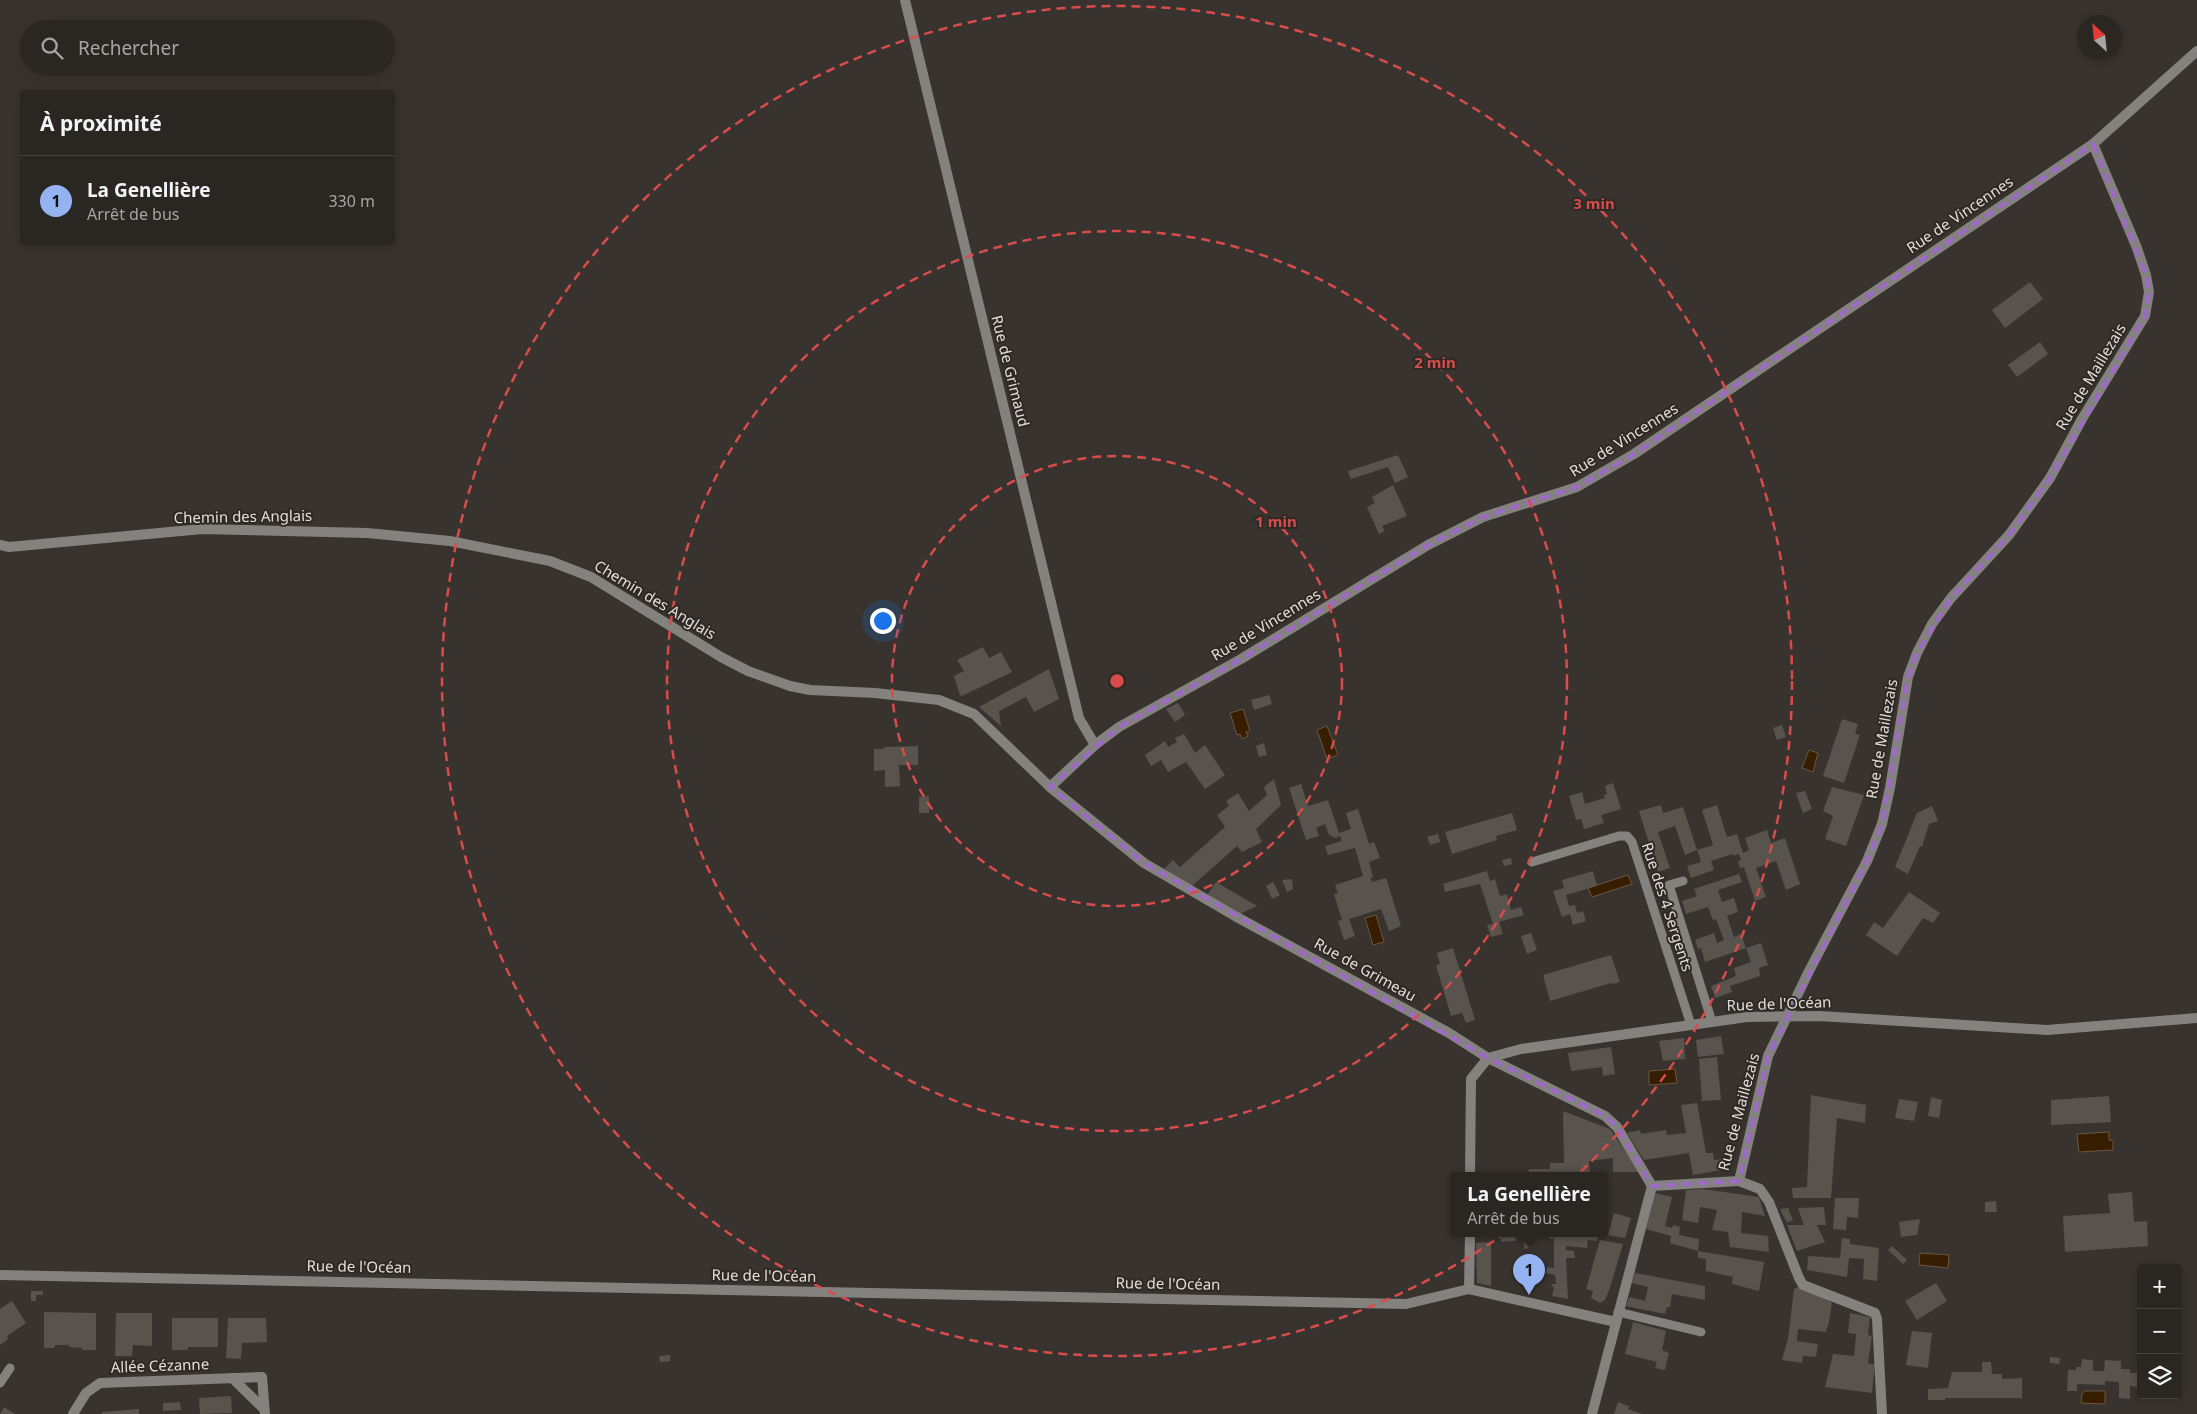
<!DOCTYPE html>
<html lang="fr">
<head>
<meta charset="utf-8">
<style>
	body { margin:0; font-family:"Noto Sans",sans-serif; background:#322e2a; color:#f1f3f6 }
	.controls { position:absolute; right:15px; bottom:15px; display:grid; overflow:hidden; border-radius:5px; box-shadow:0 2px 12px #0003 }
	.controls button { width:45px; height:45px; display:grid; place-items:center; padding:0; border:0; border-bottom:1px solid #464340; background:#2a2622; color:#f1f3f6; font:25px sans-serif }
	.compass { position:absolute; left:2077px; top:15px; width:45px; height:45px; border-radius:50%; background:#2a2622; box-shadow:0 2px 12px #0003; rotate:333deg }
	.you { position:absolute; left:882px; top:620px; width:18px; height:18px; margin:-12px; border:4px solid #fff; border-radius:50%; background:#1a73e8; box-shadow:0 0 0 8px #1a73e833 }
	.badge { display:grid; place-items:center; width:32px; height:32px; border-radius:50%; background:#95b2f1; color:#111; font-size:16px; font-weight:700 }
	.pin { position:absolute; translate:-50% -41px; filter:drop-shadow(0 1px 2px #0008) }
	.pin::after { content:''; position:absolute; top:26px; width:18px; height:15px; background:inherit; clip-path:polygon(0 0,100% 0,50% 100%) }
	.popup { position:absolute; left:1450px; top:1172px; width:158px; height:65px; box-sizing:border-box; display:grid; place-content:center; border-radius:5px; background:#2a2622; filter:drop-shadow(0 1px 4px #0005); font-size:16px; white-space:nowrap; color:#a5a5a5 }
	.popup b { font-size:19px; color:#f1f3f6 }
	.popup::after { content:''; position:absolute; left:50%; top:100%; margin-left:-10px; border:10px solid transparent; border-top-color:#2a2622 }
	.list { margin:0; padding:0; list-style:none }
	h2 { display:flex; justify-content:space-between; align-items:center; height:65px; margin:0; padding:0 20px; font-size:21px }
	h2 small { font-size:16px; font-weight:400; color:#a5a5a5 }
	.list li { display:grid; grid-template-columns:32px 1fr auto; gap:15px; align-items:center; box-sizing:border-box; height:90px; padding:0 20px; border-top:1px solid #464340 }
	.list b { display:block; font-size:19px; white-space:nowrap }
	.list p { margin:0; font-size:16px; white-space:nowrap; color:#a5a5a5 }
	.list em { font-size:16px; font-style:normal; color:#a5a5a5 }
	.icon { flex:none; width:28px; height:28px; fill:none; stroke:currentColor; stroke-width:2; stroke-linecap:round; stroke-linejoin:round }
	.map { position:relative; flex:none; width:2197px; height:1414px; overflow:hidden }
	.search { position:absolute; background:#2a2622; box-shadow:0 2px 12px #0003; left:20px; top:20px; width:375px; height:55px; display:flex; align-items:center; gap:12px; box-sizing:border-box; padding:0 18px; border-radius:28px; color:#a5a5a5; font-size:19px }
	.panel { position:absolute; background:#2a2622; box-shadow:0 2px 12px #0003; left:20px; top:90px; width:375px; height:155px; border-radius:5px }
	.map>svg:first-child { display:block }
	.water { fill:#381e00; stroke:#6a5741 }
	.building { fill:#58534d }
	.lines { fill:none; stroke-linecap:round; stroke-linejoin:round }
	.lane { stroke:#84827f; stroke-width:9 }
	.street { stroke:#84827f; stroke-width:10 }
	.marked { fill:none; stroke:#9e6ac8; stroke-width:4; stroke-dasharray:10 6; stroke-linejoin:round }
	.ring { fill:none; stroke:#d84c4c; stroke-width:2.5; stroke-dasharray:9 6 }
	.labels { text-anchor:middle; stroke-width:4; stroke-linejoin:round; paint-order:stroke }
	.street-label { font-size:15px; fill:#e0ddda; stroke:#2e2924 }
	.centre { fill:#d84c4c; stroke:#2e2924; stroke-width:2.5 }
	.ring-label { font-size:15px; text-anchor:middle; font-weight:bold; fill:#d84c4c; stroke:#2e2924; stroke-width:4; stroke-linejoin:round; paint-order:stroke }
</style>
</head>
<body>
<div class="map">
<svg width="2197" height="1414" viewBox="0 0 2197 1414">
	<rect width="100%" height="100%" fill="#38332e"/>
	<g class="water">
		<polygon points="1243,709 1250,731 1246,732 1248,736 1242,739 1240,734 1237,735 1230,713"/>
		<polygon points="1327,726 1338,755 1327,759 1317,730"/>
		<polygon points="1809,750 1818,753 1813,772 1802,768"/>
		<polygon points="1628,875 1632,884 1592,897 1588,888"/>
		<polygon points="1376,915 1384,942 1373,945 1365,918"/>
		<polygon points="1675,1069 1677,1083 1649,1085 1649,1071"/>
		<polygon points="2109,1132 2109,1140 2113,1141 2113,1150 2079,1152 2077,1134"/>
		<polygon points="1920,1253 1949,1255 1948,1268 1919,1265"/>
		<polygon points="2085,1391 2105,1391 2105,1404 2081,1403 2082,1394"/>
	</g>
	<g class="building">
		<polygon points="2030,282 2043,299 2005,328 1992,310"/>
		<polygon points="2040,342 2048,354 2017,377 2008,365"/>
		<polygon points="1398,455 1408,477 1395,483 1388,467 1351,479 1348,471"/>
		<polygon points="1393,485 1407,516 1382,526 1385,531 1379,534 1367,507 1375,503 1372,497"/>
		<polygon points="983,647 989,658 1001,652 1012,672 962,696 960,695 954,676 964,671 957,660"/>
		<polygon points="1049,669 1059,699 1034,712 1026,697 999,711 1001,726 979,707"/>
		<polygon points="1269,695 1272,704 1254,710 1251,700"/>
		<polygon points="1178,703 1185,715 1175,722 1166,709"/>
		<polygon points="1842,719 1858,724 1855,734 1860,735 1844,783 1823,776"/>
		<polygon points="1782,725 1786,737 1777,740 1773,728"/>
		<polygon points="1184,734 1195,753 1205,745 1225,775 1205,789 1186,762 1168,772 1161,760 1151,766 1145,755 1165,741 1168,747 1177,742 1175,738"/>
		<polygon points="1264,743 1267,755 1259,757 1256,746"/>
		<polygon points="918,746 918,765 899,765 900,786 885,787 885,770 874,771 874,749 884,749 885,747"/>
		<polygon points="1274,779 1281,805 1256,829 1262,842 1242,852 1237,846 1192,886 1164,869 1173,860 1180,867 1225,827 1217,815 1229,806 1226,801 1238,793 1249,811 1267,795 1264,787"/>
		<polygon points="1613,783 1621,809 1601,815 1604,823 1584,829 1581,819 1576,820 1569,796 1582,792 1585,804 1605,798 1604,795 1607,794 1605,786"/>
		<polygon points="1301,784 1308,806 1328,800 1339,833 1351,829 1346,813 1358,809 1369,844 1374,842 1380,858 1369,862 1373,877 1370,878 1372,882 1386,878 1401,926 1389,931 1381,909 1349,919 1355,936 1344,940 1338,921 1342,920 1334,894 1338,893 1335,885 1363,876 1355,848 1328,855 1325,846 1342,841 1340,836 1335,838 1329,835 1325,824 1316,828 1319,836 1306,840 1289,788"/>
		<polygon points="1832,787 1864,795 1846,846 1825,839 1833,816 1823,811"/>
		<polygon points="1805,791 1812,809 1803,813 1796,793"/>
		<polygon points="929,796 929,813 919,813 919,797"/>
		<polygon points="1661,805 1663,813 1683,807 1697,850 1713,845 1702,810 1717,805 1727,837 1737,834 1743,853 1749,850 1745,838 1767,830 1771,843 1785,838 1800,884 1786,890 1776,861 1756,868 1766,897 1755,901 1744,867 1740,868 1738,861 1741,860 1739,854 1733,856 1733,854 1711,861 1714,870 1691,878 1687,866 1701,862 1697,850 1685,855 1675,826 1658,832 1670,868 1658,872 1639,811"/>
		<polygon points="1932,806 1938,821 1929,824 1922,847 1920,846 1908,874 1895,867 1917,813"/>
		<polygon points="1512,813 1517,830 1496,836 1497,840 1452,854 1445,832"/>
		<polygon points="1438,834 1440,842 1430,845 1427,837"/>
		<polygon points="1511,858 1512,864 1504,866 1502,860"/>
		<polygon points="1487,871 1490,881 1495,879 1500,896 1507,894 1511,910 1521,907 1524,915 1499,922 1503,934 1491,937 1487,925 1493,924 1480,884 1445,892 1443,884"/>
		<polygon points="1593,871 1597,886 1566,895 1569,906 1575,905 1577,913 1583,911 1586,921 1573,925 1570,914 1562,917 1553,891 1564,888 1562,880"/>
		<polygon points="1739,874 1742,882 1718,890 1722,902 1734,898 1738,912 1727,916 1734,937 1741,934 1746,948 1705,962 1701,948 1698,949 1695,940 1714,933 1717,943 1724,940 1716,919 1713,920 1708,907 1686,914 1682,901 1697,896 1694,889"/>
		<polygon points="1292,879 1293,889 1287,892 1282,880"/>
		<polygon points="1216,882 1257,906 1238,915 1207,895"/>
		<polygon points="1273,882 1280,895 1272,899 1266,886"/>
		<polygon points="1909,892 1940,913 1933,923 1923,918 1897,956 1866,935 1874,922 1883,928"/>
		<polygon points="1531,933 1537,950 1527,954 1521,936"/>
		<polygon points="1761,943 1768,965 1759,968 1760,976 1730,986 1732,992 1715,998 1711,986 1736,976 1734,968 1751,962 1746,948"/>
		<polygon points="1453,948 1475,1020 1466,1023 1462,1013 1451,1016 1436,965 1440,964 1437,953"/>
		<polygon points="1611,955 1620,982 1612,984 1611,983 1550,1001 1543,975"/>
		<polygon points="1721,1036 1724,1054 1698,1057 1696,1040"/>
		<polygon points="1684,1038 1685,1059 1663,1061 1659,1041"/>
		<polygon points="1611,1047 1615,1074 1603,1076 1602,1067 1571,1071 1568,1053"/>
		<polygon points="1717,1057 1721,1100 1702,1101 1699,1059"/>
		<polygon points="1811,1095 1866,1105 1865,1123 1837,1118 1831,1198 1793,1198 1792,1188 1807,1187"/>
		<polygon points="2109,1096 2111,1122 2051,1125 2051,1100"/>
		<polygon points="1931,1097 1942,1100 1939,1118 1928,1116"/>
		<polygon points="1899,1099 1918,1102 1914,1121 1895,1118"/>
		<polygon points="1697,1103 1706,1153 1713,1153 1714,1160 1730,1158 1727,1169 1693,1175 1689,1153 1644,1160 1627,1133 1640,1130 1641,1134 1666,1130 1667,1135 1686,1133 1681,1105"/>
		<polygon points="1563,1111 1610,1129 1640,1172 1613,1172 1613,1158 1589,1161 1590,1176 1512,1176 1512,1174 1528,1174 1529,1169 1550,1169 1550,1163 1564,1163"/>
		<polygon points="1703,1189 1759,1197 1765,1216 1742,1212 1741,1233 1768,1236 1769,1252 1730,1247 1728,1232 1712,1230 1717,1210 1700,1207 1698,1223 1682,1220 1686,1190"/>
		<polygon points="2132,1192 2134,1222 2147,1221 2148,1246 2065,1252 2063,1216 2110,1213 2108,1194"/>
		<polygon points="1655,1193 1672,1197 1665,1226 1672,1228 1673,1225 1680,1227 1679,1235 1699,1239 1698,1251 1764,1262 1759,1291 1732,1284 1733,1277 1706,1271 1706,1259 1698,1258 1698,1251 1670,1243 1671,1236 1646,1229"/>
		<polygon points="1835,1198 1859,1198 1858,1218 1847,1217 1846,1230 1833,1229"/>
		<polygon points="1996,1201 1997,1212 1985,1212 1985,1202"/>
		<polygon points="1824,1207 1826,1225 1817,1225 1825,1242 1797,1251 1787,1225 1804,1225 1798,1208"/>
		<polygon points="1788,1208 1793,1220 1787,1223 1780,1209"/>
		<polygon points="1614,1213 1631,1218 1625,1238 1608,1235"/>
		<polygon points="1920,1219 1917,1235 1901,1237 1899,1222"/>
		<polygon points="1549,1234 1599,1234 1597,1241 1588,1240 1587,1248 1566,1246 1566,1250 1574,1251 1575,1258 1566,1258 1568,1299 1552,1296 1554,1288 1551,1284 1556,1284 1555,1275 1546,1273 1547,1267 1554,1268 1554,1238 1550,1239"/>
		<polygon points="1515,1236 1516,1241 1501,1242 1501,1238"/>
		<polygon points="1842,1238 1850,1239 1850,1244 1879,1248 1877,1281 1863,1279 1864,1259 1849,1258 1847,1277 1807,1270 1808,1256 1840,1258"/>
		<polygon points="1524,1240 1529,1240 1529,1248 1524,1249"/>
		<polygon points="1600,1240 1623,1244 1610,1288 1605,1300 1600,1303 1591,1298 1593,1291 1586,1289"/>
		<polygon points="1491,1242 1491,1286 1477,1283 1476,1243"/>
		<polygon points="1892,1246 1907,1260 1903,1264 1888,1250"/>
		<polygon points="1635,1273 1705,1286 1705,1300 1672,1294 1670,1307 1667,1307 1665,1314 1626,1306 1629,1297 1645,1301 1648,1287 1632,1283"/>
		<polygon points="1936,1283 1947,1301 1917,1320 1905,1301"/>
		<polygon points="1800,1286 1819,1292 1832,1303 1828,1327 1827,1327 1826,1332 1798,1329 1797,1341 1818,1344 1816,1357 1803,1356 1802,1363 1782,1360 1788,1339 1794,1289"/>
		<polygon points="31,1291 43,1291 43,1295 36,1295 36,1301 31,1301"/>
		<polygon points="12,1301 26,1323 7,1336 8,1339 0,1345 0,1309"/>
		<polygon points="44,1312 96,1313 96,1350 82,1350 82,1348 69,1347 69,1345 55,1345 54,1348 44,1348"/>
		<polygon points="116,1313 152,1313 152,1346 133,1345 132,1356 115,1356"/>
		<polygon points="1850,1313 1870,1317 1868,1335 1872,1336 1868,1363 1875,1365 1872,1393 1825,1387 1833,1354 1854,1356 1856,1334 1848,1333"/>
		<polygon points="172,1318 218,1318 218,1347 188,1347 188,1350 172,1350"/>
		<polygon points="228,1318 266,1318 267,1342 242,1343 241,1359 226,1358"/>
		<polygon points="1633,1322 1666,1331 1662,1350 1669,1353 1665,1370 1655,1368 1657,1362 1625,1354"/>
		<polygon points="1912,1331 1932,1333 1928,1368 1906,1365"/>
		<polygon points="670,1355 670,1361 660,1362 659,1356"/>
		<polygon points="2050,1357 2060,1358 2059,1364 2050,1363"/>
		<polygon points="2082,1359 2093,1360 2093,1371 2104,1371 2105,1360 2121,1361 2121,1369 2130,1369 2130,1373 2139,1373 2138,1387 2130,1386 2130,1399 2119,1398 2119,1382 2105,1381 2105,1385 2077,1384 2077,1391 2067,1391 2068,1370 2076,1370 2076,1367 2081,1367"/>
		<polygon points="1982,1362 1991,1362 1992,1374 2002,1374 2002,1379 2022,1378 2022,1398 1945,1398 1945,1400 1928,1400 1928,1389 1948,1388 1952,1372 1982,1372"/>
		<polygon points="231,1396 232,1413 200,1414 199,1398"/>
		<polygon points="180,1402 181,1410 163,1411 163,1403"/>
		<polygon points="1618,1402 1629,1406 1628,1409 1642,1414 1614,1414"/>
		<polygon points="4,1407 15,1414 0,1414"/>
		<polygon points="139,1409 139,1414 102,1414 102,1412"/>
	</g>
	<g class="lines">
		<g class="lane">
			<polyline points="1532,862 1619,836 1627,836 1632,842 1691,1025"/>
			<polyline points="1683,881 1669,885 1712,1022"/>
			<polyline points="1618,1312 1701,1332"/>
			<polyline points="0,1383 10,1368"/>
		</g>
		<g class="street">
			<polyline points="905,0 1079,718 1095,745"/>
			<polyline points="0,545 9,547 202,529 367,533 450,541 550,561 591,577 721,657 748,671 790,686 810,690 875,693 939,700 974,714 1050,787 1144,863 1235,916 1449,1033 1488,1058 1605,1116 1617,1127 1652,1186"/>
			<polyline points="1050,787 1095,745 1119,727 1241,659 1428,545 1483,517 1577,487 1634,454 2093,144"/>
			<polyline points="1470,1176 1471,1079 1488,1058 1521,1049 1747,1017 1819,1016 2047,1030 2197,1018"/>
			<polyline points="1739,1181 1760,1189 1769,1202 1799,1278 1803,1285 1875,1313 1877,1319 1882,1414"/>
			<polyline points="0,1275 1406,1304 1469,1289 1470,1234"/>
			<polyline points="1469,1289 1616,1322"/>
			<polyline points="232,1378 264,1409"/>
			<polyline points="73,1414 86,1393 100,1383 262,1377 265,1414"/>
			<polyline points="1592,1414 1652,1186 1739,1181 1768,1056 1809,971 1867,861 1882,824 1890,788 1908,677 1917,653 1932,624 1951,598 2009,535 2050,478 2082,419 2145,316 2149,292 2146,275 2137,248 2093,144 2197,51"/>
		</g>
	</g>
	<path class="marked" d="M2093,144L2146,275L2149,292L2145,316L2050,478L2009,535L1951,598L1917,653L1908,677L1882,824L1867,861L1768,1056L1739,1181L1652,1186L1617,1127L1605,1116L1488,1058L1144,863L1050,787L1119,727L1241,659L1428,545L1483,517L1577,487L1634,454Z"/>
	<g class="ring">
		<circle cx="1117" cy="681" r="225"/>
		<circle cx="1117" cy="681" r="450"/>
		<circle cx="1117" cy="681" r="675"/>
	</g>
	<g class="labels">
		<g class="street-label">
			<text transform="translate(1960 215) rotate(-34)" y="5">Rue de Vincennes</text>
			<text transform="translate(1010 371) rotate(76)" y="5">Rue de Grimaud</text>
			<text transform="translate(2091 377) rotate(-59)" y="5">Rue de Maillezais</text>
			<text transform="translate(1624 440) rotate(-32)" y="5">Rue de Vincennes</text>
			<text transform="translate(243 517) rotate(-1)" y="5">Chemin des Anglais</text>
			<text transform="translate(655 600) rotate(31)" y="5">Chemin des Anglais</text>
			<text transform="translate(1266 625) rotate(-31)" y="5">Rue de Vincennes</text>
			<text transform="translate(1882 739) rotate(-80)" y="5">Rue de Maillezais</text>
			<text transform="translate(1667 907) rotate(72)" y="5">Rue des 4 Sergents</text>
			<text transform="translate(1365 970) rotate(29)" y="5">Rue de Grimeau</text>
			<text transform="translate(1779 1004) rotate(-2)" y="5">Rue de l'Océan</text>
			<text transform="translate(1739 1112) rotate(-75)" y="5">Rue de Maillezais</text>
			<text transform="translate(359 1267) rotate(1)" y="5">Rue de l'Océan</text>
			<text transform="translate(764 1276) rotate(1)" y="5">Rue de l'Océan</text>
			<text transform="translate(1168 1284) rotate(1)" y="5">Rue de l'Océan</text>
			<text transform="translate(160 1366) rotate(-2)" y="5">Allée Cézanne</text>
		</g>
	</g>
	<circle cx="1117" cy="681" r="8" class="centre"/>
	<g class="ring-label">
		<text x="1594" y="209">3 min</text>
		<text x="1435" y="368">2 min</text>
		<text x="1276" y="527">1 min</text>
	</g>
</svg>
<div class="controls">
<button>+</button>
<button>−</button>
<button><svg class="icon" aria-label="layers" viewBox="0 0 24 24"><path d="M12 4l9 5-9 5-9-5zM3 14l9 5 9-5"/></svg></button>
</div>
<svg class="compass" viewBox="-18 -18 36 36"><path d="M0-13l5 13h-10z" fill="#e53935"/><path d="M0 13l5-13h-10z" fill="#a5a5a5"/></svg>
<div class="you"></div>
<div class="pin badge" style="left:1529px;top:1295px">1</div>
<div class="popup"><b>La Genellière</b>Arrêt de bus</div>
<div class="search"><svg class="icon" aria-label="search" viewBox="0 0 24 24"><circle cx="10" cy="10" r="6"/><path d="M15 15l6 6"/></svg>Rechercher</div>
<section class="panel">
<h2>À proximité<small></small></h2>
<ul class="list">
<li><span class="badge">1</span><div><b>La Genellière</b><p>Arrêt de bus</p></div><em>330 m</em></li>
</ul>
</section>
</div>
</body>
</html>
